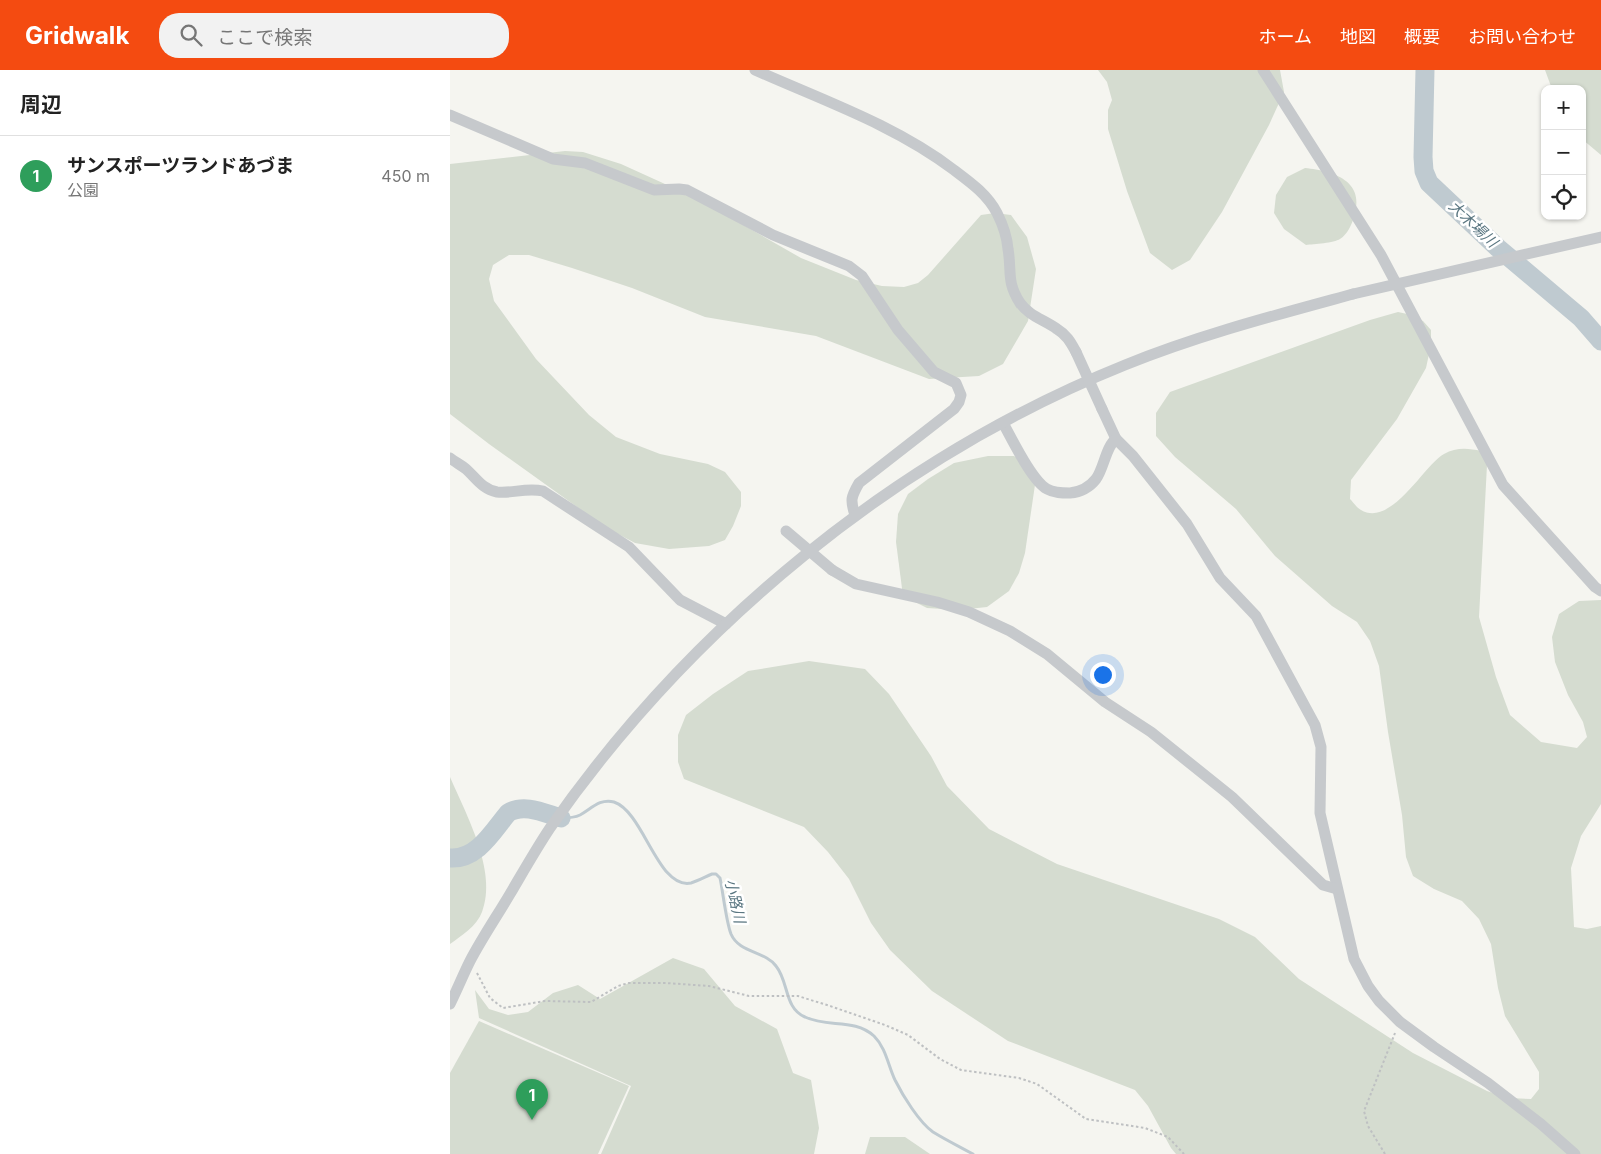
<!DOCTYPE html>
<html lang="ja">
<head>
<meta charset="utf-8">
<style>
	body { margin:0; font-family:Inter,"Noto Sans JP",sans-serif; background:#f2f2f2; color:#222 }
	.controls { position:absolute; right:15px; top:15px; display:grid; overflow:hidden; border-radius:10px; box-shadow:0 1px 4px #0004 }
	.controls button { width:45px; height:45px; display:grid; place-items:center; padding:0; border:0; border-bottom:1px solid #e0e0e0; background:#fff; color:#222; font:25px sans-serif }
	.you { position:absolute; left:652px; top:604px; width:18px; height:18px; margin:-12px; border:4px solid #fff; border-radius:50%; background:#1a73e8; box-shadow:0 0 0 8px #1a73e833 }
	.badge { display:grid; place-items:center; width:32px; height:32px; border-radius:50%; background:#f44b11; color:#fff; font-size:16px; font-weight:700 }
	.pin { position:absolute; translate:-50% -41px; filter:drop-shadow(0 1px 2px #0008) }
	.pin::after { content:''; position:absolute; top:26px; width:18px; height:15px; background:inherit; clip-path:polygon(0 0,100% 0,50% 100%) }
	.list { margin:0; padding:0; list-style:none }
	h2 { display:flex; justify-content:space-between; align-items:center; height:65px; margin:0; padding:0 20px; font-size:21px }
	h2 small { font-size:16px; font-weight:400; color:#767676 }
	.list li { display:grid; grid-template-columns:32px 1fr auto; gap:15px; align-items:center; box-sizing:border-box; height:80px; padding:0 20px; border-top:1px solid #e0e0e0 }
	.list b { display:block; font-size:19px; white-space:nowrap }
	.list p { margin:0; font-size:16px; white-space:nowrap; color:#767676 }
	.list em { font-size:16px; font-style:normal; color:#767676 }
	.icon { flex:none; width:28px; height:28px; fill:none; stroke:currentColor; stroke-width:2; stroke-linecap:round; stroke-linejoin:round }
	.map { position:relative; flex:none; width:1151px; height:1084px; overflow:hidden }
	header { display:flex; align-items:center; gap:30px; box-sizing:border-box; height:70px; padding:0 25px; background:#f44b11; color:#fff }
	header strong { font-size:24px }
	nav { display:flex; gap:28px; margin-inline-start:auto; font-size:18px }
	.search { width:350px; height:45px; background:#f2f2f2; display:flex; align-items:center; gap:12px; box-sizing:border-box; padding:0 18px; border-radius:20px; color:#767676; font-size:19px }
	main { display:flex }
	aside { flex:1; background:#fff }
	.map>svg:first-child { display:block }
	.green { fill:#d5dcd0 }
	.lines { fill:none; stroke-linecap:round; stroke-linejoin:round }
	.stream { stroke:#bfcad0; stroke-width:3 }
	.river { stroke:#bfcad0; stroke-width:19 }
	.path { stroke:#bec0c2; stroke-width:2; stroke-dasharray:2.5 2.5; stroke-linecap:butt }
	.minor { stroke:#c6c9cc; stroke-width:11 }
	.minor-bridge { stroke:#c6c9cc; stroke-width:11 }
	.labels { text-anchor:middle; stroke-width:5; stroke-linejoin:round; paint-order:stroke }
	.water-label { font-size:15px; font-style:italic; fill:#5b7782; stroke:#fff }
</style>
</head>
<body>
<header>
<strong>Gridwalk</strong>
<div class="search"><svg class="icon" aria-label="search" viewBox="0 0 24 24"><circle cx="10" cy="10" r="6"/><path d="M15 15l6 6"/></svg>ここで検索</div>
<nav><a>ホーム</a><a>地図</a><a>概要</a><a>お問い合わせ</a></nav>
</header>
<main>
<aside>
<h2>周辺<small></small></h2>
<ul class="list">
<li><span class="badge" style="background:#2e9e5b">1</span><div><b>サンスポーツランドあづま</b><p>公園</p></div><em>450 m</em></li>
</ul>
</aside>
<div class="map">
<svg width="1151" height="1084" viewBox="0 0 1151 1084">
	<rect width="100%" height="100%" fill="#f5f5f0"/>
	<g class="green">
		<polygon points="648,0 830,0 834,22 819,55 772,142 740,190 722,200 700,183 677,121 658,59 658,40 662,30 657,12"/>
		<polygon points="1095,0 1151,0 1151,85 1132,69 1132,19 1102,19"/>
		<polygon points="115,81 133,82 171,94 248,129 351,188 406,210 432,216 454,217 468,213 478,205 531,145 545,143 561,145 577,167 586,199 578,251 553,294 529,306 479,309 366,266 255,247 182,218 122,198 79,185 59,185 43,195 39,209 44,231 86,289 139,345 166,367 210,384 258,394 275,402 291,422 291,436 283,456 275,470 259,476 219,479 185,473 155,457 39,374 0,344 0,94"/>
		<path d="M855,98C884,101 916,111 904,147C902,154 897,165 890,169C884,173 864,174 856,175L834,159L824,143L826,125L837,107Z"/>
		<path d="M948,242L962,245L973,251L981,260V275L976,298L947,349L901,410L900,429C904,433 907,438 911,440C941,458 974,395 994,384C1006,377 1018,378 1031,381L1037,395L1029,547L1046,607L1060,645L1091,672L1127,678L1137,667L1133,652L1118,625L1105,592L1102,567L1109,544L1129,531L1151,530V734L1131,766L1121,798L1124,857L1137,859L1151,856V1084H726L721,1078L698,1036L685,1020L558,971L482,921L440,880L421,853L399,809L378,782L354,757L234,709L228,692V665L236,645L263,624L298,601L359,591L415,599L439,624L481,686L497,716L539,759L607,794L769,849L805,867L849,909L963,983L1037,1021L1058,1028L1081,1029L1089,1019V1002L1055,946L1048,918L1041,874L1029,849L1012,831L984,819L963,806L956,787L952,745L938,662L929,596L920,571L907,552L882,536L825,486L786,439L725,387L706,366V343L720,322L920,250Z"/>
		<polygon points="538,386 564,386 582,396 586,408 575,483 569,503 559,521 537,537 509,540 477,538 453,526 446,472 448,444 458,424 478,409 504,393"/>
		<path d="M0,707C16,744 48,802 32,842C27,856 11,866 0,874Z"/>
		<polygon points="223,888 254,899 285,936 327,959 343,1003 361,1010 369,1058 364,1084 151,1084 181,1016 29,948 25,920 39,939 58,945 78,942 103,923 128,915 150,929"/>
		<polygon points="29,951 179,1016 148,1084 0,1084 0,1003"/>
		<polygon points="420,1067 455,1067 480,1084 415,1084"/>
	</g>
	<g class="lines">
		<path class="stream" d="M111,748C117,748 124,748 130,745C141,739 150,728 164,732C194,742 208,820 241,813C248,811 255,807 262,804H266L270,808C273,822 276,851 281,864C289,883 315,881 326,896C339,912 334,938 355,947C378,958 404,948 424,966C436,978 438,995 445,1010C453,1026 469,1052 483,1062C496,1070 510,1077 523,1084"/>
		<g class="river">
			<polyline points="975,0 973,87 974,101 979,113 1048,178 1131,248 1151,271"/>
			<path d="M0,788C27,790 43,761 58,743C74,733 94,743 111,748"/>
		</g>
		<g class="path">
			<polyline points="27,903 40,928 53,938 95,931 141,932 168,916 179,913 216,913 259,916 299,926 348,926 380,936 435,955 458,965 490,989 511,1000 569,1008 587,1014 636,1049 695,1058 718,1067 734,1084"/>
			<polyline points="935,1084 918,1056 914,1041 945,963"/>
		</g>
		<g class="minor">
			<path d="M305,0C372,30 445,55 504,100C520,112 537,124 547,143C552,153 557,166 558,179C562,202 556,211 570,233C579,246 595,250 607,259C617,265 621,273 626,282"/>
			<polyline points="813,0 931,185 1053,415 1145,517 1151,521"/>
			<path d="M0,45L103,89L135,93L204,120L229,119L237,120L323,165L399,196L412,206L448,260L484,302L506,313L511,325L509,332L504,339L409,413C401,427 400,430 405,445"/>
			<polyline points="652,339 666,369 683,386 737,454 770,508 806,546 865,655 871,677 870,743 904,889 918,916 929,931 950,952 984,977 1038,1013 1091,1054 1125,1084"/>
			<path d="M553,353C562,369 582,411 597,419C604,423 612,423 620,423C630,422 639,418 646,409C654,398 656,376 666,369"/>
			<path d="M0,388C5,392 11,395 16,399C26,408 32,419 47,422C62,424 76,417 93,421L179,477L230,530L276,554"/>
			<polyline points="382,500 406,514 487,532 519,542 560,561 597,584 655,632 701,662 782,727 873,815 887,819"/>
			<path d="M0,934C7,920 13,905 20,891C32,868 47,846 60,824C73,802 86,779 100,758C241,556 446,387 675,295C749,265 826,245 903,224"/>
		</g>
		<g class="minor-bridge">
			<polyline points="903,224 1151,167"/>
			<polyline points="626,282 652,339"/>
			<polyline points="336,461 382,500"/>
		</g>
	</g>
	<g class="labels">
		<g class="water-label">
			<text transform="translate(1023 154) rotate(43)" y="5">大木場川</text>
			<text transform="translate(285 831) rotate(77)" y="5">小路川</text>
		</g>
	</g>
</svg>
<div class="controls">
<button>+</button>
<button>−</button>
<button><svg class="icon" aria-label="locate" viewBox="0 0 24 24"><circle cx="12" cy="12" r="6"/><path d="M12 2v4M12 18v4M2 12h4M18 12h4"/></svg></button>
</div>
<div class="you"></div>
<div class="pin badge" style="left:82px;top:1050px;background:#2e9e5b">1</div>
</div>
</main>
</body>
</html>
